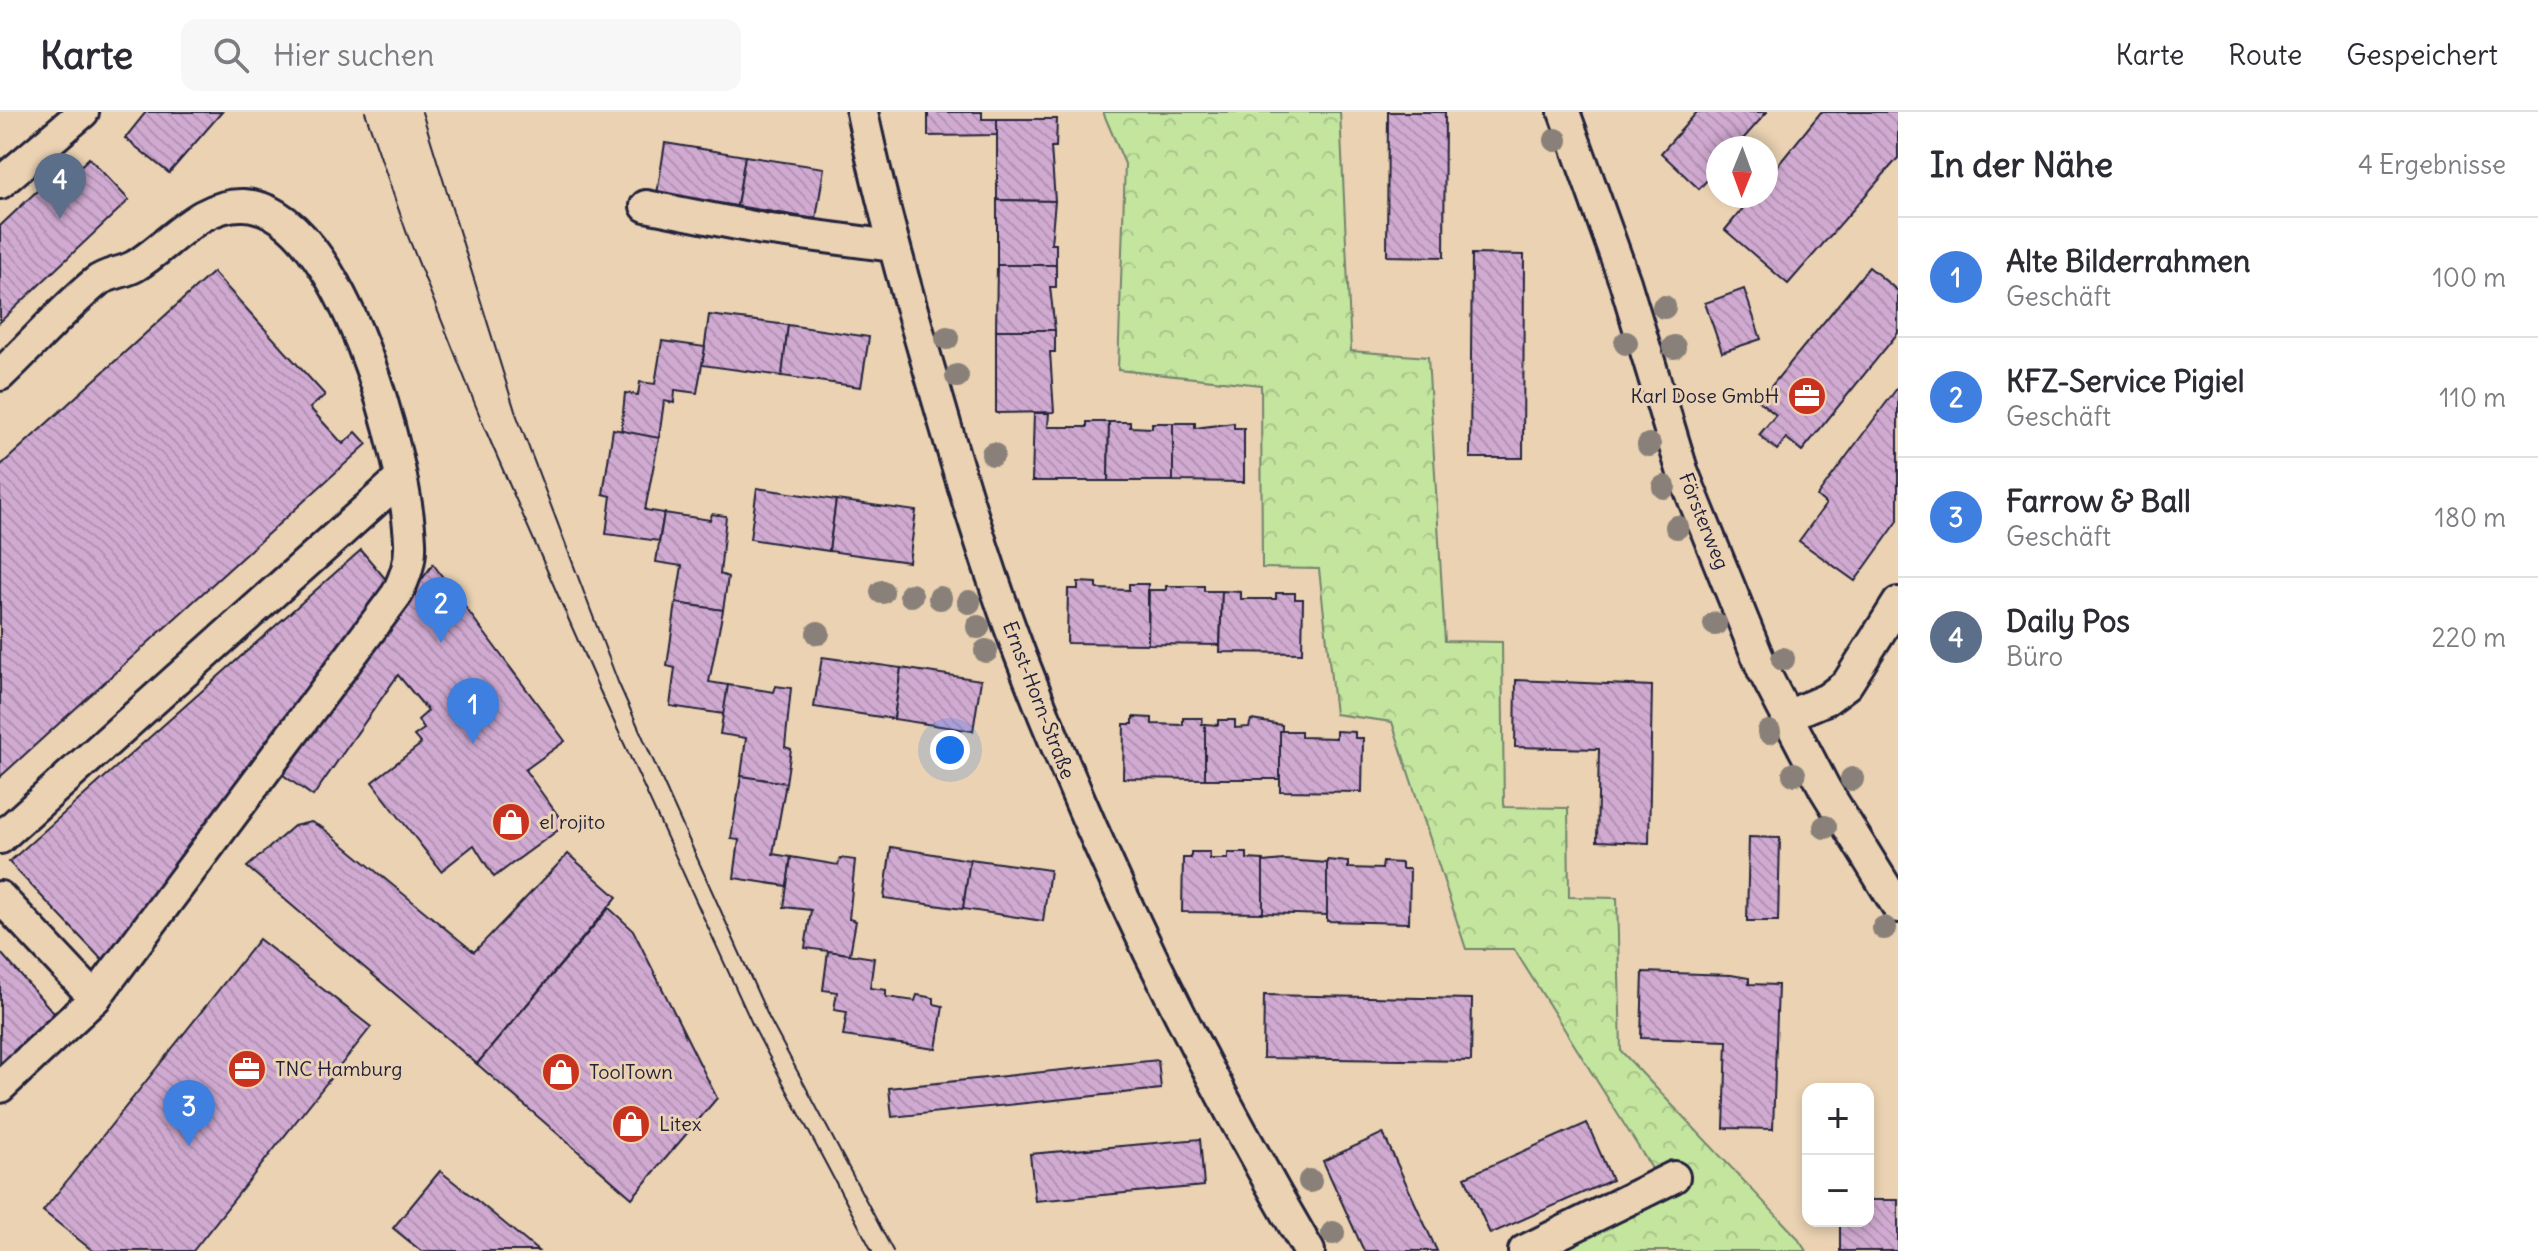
<!DOCTYPE html>
<html lang="de">
<head>
<meta charset="utf-8">
<style>
	body { margin:0; font-family:Delius,sans-serif; background:#f7f7f7; color:#2b2b33 }
	.controls { position:absolute; right:24px; bottom:24px; display:grid; overflow:hidden; border-radius:16px; box-shadow:0 4px 12px #0003 }
	.controls button { width:72px; height:72px; display:grid; place-items:center; padding:0; border:0; border-bottom:2px solid #e1e1e2; background:#fff; color:#2b2b33; font:40px sans-serif }
	.compass { position:absolute; left:1706px; top:24px; width:72px; height:72px; border-radius:50%; background:#fff; box-shadow:0 4px 12px #0003; rotate:181deg }
	.you { position:absolute; left:950px; top:638px; width:28px; height:28px; margin:-20px; border:6px solid #fff; border-radius:50%; background:#1a73e8; box-shadow:0 0 0 12px #1a73e833 }
	.badge { display:grid; place-items:center; width:52px; height:52px; border-radius:50%; background:#c8321e; color:#fff; font-size:26px; font-weight:700 }
	.pin { position:absolute; translate:-50% -66px; filter:drop-shadow(0 2px 4px #0008) }
	.pin::after { content:''; position:absolute; top:42px; width:28px; height:24px; background:inherit; clip-path:polygon(0 0,100% 0,50% 100%) }
	.list { margin:0; padding:0; list-style:none }
	h2 { display:flex; justify-content:space-between; align-items:center; height:104px; margin:0; padding:0 32px; font-size:34px }
	h2 small { font-size:26px; font-weight:400; color:#7c7c81 }
	.list li { display:grid; grid-template-columns:52px 1fr auto; gap:24px; align-items:center; box-sizing:border-box; height:120px; padding:0 32px; border-top:2px solid #e1e1e2 }
	.list b { display:block; font-size:30px; white-space:nowrap }
	.list p { margin:0; font-size:26px; white-space:nowrap; color:#7c7c81 }
	.list em { font-size:26px; font-style:normal; color:#7c7c81 }
	.icon { flex:none; width:44px; height:44px; fill:none; stroke:currentColor; stroke-width:2; stroke-linecap:round; stroke-linejoin:round }
	.map { position:relative; flex:none; width:1898px; height:1139px; overflow:hidden }
	header { display:flex; align-items:center; gap:48px; box-sizing:border-box; height:112px; padding:0 40px; background:#fff; border-bottom:2px solid #e1e1e2 }
	header strong { font-size:38px }
	nav { display:flex; gap:44px; margin-inline-start:auto; font-size:28px }
	.search { width:560px; height:72px; background:#f7f7f7; display:flex; align-items:center; gap:20px; box-sizing:border-box; padding:0 28px; border-radius:16px; color:#7c7c81; font-size:30px }
	main { display:flex }
	aside { flex:1; background:#fff }
	.map>svg:first-child { display:block }
	.forest { fill:url(#forest-crowns); stroke:#72846c; stroke-width:2 }
	.building { fill:url(#building-back-hatch); stroke:#22223b; stroke-width:2 }
	.lines { fill:none; stroke-linecap:round; stroke-linejoin:round }
	.minor-casing { stroke:#22223b; stroke-width:36 }
	.minor { stroke:#ead2b2; stroke-width:30 }
	.tram { stroke:#22223b; stroke-width:2 }
	.tree { fill:#898179 }
	.labels { text-anchor:middle; stroke-width:6; stroke-linejoin:round; paint-order:stroke }
	.poi-label { font-size:20px; fill:#22223b; stroke:#ead2b2; text-anchor:start }
	.street-label { font-size:20px; fill:#22223b; stroke:#ead2b2 }
</style>
</head>
<body>
<header>
<strong>Karte</strong>
<div class="search"><svg class="icon" aria-label="search" viewBox="0 0 24 24"><circle cx="10" cy="10" r="6"/><path d="M15 15l6 6"/></svg>Hier suchen</div>
<nav><a>Karte</a><a>Route</a><a>Gespeichert</a></nav>
</header>
<main>
<div class="map">
<svg width="1898" height="1139" viewBox="0 0 1898 1139">
	<defs>
		<pattern id="forest-crowns" width="20" height="18" patternUnits="userSpaceOnUse" patternTransform="scale(2)"><rect width="20" height="18" fill="#c3e59e"/><path d="M2 6a3 3 0 1 1 6 0M12 15a3 3 0 1 1 6 0" fill="none" stroke="#a7c489"/></pattern>
		<pattern id="building-back-hatch" width="6" height="6" patternUnits="userSpaceOnUse" patternTransform="scale(2)"><rect width="6" height="6" fill="#d1aad1"/><path d="M-1 5l2 2M0 0l6 6M5-1l2 2" fill="none" stroke="#b392b4"/></pattern>
	</defs>
	<rect width="100%" height="100%" fill="#ead2b2"/>
	<filter id="ink" filterUnits="userSpaceOnUse"><feTurbulence type="fractalNoise" baseFrequency=".0125" numOctaves="2"/><feDisplacementMap in="SourceGraphic" scale="16" xChannelSelector="R" yChannelSelector="G"/><feConvolveMatrix kernelMatrix="1 2 1 2 8 2 1 2 1" color-interpolation-filters="sRGB"/></filter>
	<g filter="url(#ink)">
		<polygon class="forest" points="1103,0 1340,0 1351,239 1428,245 1445,529 1502,530 1504,695 1568,696 1569,785 1617,786 1621,939 1796,1124 1806,1139 1538,1139 1663,1074 1514,837 1466,837 1392,610 1335,602 1319,457 1262,456 1261,273 1118,258 1125,52"/>
		<g class="building">
			<polygon points="146,0 145,0 222,0 169,61 125,26"/>
			<polygon points="928,0 982,0 982,7 997,7 997,23 928,24"/>
			<polygon points="1388,0 1445,0 1444,145 1387,144"/>
			<polygon points="1697,0 1767,0 1735,36 1718,36 1718,56 1699,77 1661,41"/>
			<polygon points="1821,0 1898,0 1898,46 1788,172 1725,118 1753,84 1766,84 1766,68"/>
			<polygon points="997,7 1057,7 1056,35 1051,35 1055,89 997,88"/>
			<polygon points="665,31 745,44 737,94 657,82"/>
			<polygon points="745,44 824,56 816,107 737,94"/>
			<polygon points="89,46 129,88 0,210 0,114 59,58 67,67"/>
			<polygon points="997,88 1055,89 1051,132 1056,132 1056,153 997,153"/>
			<polygon points="1472,142 1524,143 1523,346 1470,346"/>
			<polygon points="997,153 1056,153 1056,175 1050,175 1055,218 996,218"/>
			<polygon points="1869,155 1898,179 1898,221 1802,339 1786,326 1777,338 1759,323 1776,303 1759,289"/>
			<polygon points="213,160 325,283 310,296 343,332 356,320 367,332 0,665 0,354"/>
			<polygon points="1744,177 1761,227 1722,240 1705,191"/>
			<polygon points="709,203 788,213 782,264 702,253"/>
			<polygon points="788,213 869,225 861,275 782,264"/>
			<polygon points="996,218 1055,218 1055,240 1050,240 1054,300 996,301"/>
			<polygon points="662,229 705,235 697,281 675,278 674,291 664,289 659,326 621,321 625,281 638,283 640,270 655,272"/>
			<polygon points="1898,275 1898,409 1855,469 1799,429 1826,392 1817,384"/>
			<polygon points="1034,301 1049,301 1048,315 1087,315 1087,310 1109,310 1108,369 1032,369"/>
			<polygon points="1109,310 1130,310 1130,315 1152,316 1152,311 1173,311 1173,369 1108,369"/>
			<polygon points="1173,311 1195,311 1195,316 1234,311 1234,316 1244,316 1244,370 1173,369"/>
			<polygon points="613,317 659,326 645,398 664,401 659,429 606,422 611,384 603,382"/>
			<polygon points="757,376 836,388 829,439 750,427"/>
			<polygon points="836,388 916,399 909,450 829,439"/>
			<polygon points="664,401 710,408 712,402 726,404 720,462 728,465 723,498 676,491 682,454 656,450"/>
			<polygon points="361,438 394,477 104,850 9,750"/>
			<polygon points="433,452 565,629 525,658 565,713 494,765 474,733 441,759 372,670 421,632 414,624 424,617 418,608 428,599 398,563 313,684 283,663"/>
			<polygon points="1078,470 1097,471 1097,477 1129,478 1129,472 1148,472 1148,532 1067,531 1068,477 1078,477"/>
			<polygon points="1166,474 1204,474 1204,479 1222,479 1220,533 1148,532 1149,478 1166,478"/>
			<polygon points="1222,479 1241,480 1241,487 1276,487 1276,481 1295,481 1295,487 1303,487 1302,541 1220,540"/>
			<polygon points="676,491 723,498 709,570 728,573 724,602 670,594 675,556 667,554"/>
			<polygon points="822,545 901,556 894,607 814,595"/>
			<polygon points="901,556 981,568 973,619 894,607"/>
			<polygon points="1516,568 1652,574 1649,731 1597,729 1599,637 1515,635"/>
			<polygon points="728,573 774,580 776,574 791,576 785,635 791,637 786,671 741,664 746,626 720,622"/>
			<polygon points="1133,605 1152,606 1152,612 1183,613 1183,606 1202,606 1202,612 1205,612 1205,667 1123,666 1124,612 1133,612"/>
			<polygon points="1218,608 1235,608 1235,616 1249,615 1251,608 1282,613 1280,667 1205,667 1205,612 1218,613"/>
			<polygon points="1280,619 1301,619 1301,625 1336,626 1336,619 1355,620 1355,626 1363,626 1362,680 1280,679"/>
			<polygon points="741,664 786,671 773,742 791,745 787,774 734,766 739,728 731,727"/>
			<polygon points="311,710 323,716 474,840 568,742 617,785 477,952 247,755 294,714"/>
			<polygon points="1749,725 1780,726 1778,809 1747,809"/>
			<polygon points="891,735 970,748 963,797 884,786"/>
			<polygon points="1191,740 1210,740 1210,747 1228,747 1228,741 1247,741 1247,747 1263,748 1263,801 1182,800 1183,746 1191,746"/>
			<polygon points="791,745 838,753 841,746 855,748 849,807 856,809 850,842 805,836 811,798 784,795"/>
			<polygon points="970,747 1050,758 1043,809 963,797"/>
			<polygon points="1284,748 1327,751 1327,803 1263,801 1263,750"/>
			<polygon points="1327,748 1348,750 1348,756 1382,757 1383,750 1402,751 1402,757 1410,757 1409,811 1327,809"/>
			<polygon points="609,796 633,818 717,986 632,1086 477,952"/>
			<polygon points="259,827 371,915 193,1139 93,1139 43,1099"/>
			<polygon points="828,839 874,846 870,876 886,878 886,885 915,889 917,883 934,886 934,892 943,894 936,937 843,924 847,900 834,898 837,880 823,878"/>
			<polygon points="0,840 61,909 0,965"/>
			<polygon points="1643,860 1731,863 1749,866 1749,872 1778,873 1773,1017 1724,1016 1727,929 1641,926"/>
			<polygon points="1264,883 1472,887 1471,949 1263,946"/>
			<polygon points="1158,948 1161,977 892,1005 889,976"/>
			<polygon points="1587,1011 1612,1068 1490,1122 1465,1065"/>
			<polygon points="1383,1021 1437,1139 1364,1139 1323,1049"/>
			<polygon points="1200,1027 1204,1074 1035,1089 1030,1042"/>
			<polygon points="440,1059 480,1091 538,1139 421,1139 393,1116"/>
			<polygon points="1868,1088 1898,1088 1898,1139 1840,1139 1840,1109 1868,1109"/>
		</g>
		<g class="lines">
			<g class="minor-casing">
				<g id="minor">
					<path d="M862,0C880,87 904,172 929,257C957,354 985,451 1021,545C1100,750 1198,950 1309,1139"/>
					<polyline points="1564,0 1625,170 1683,361 1763,558 1825,677 1898,795"/>
					<polyline points="0,71 83,0"/>
					<polyline points="646,94 763,117 893,134"/>
					<path d="M0,263C32,233 62,198 96,170C107,161 123,161 135,154C170,133 200,91 244,93C342,97 407,351 410,430C411,450 405,465 397,482L95,886L0,975"/>
					<polyline points="1787,604 1827,587 1847,572 1898,491"/>
					<polyline points="0,726 401,366"/>
					<polyline points="0,785 95,886"/>
					<polyline points="1524,1139 1674,1065"/>
				</g>
			</g>
			<use href="#minor" class="minor"/>
			<g class="tram">
				<polyline points="365,0 407,122 485,317 600,579 754,916 872,1139"/>
				<polyline points="422,0 515,299 618,570 769,906 893,1139"/>
			</g>
		</g>
		<g class="tree">
			<circle cx="1556" cy="28" r="12"/>
			<circle cx="1664" cy="195" r="12"/>
			<circle cx="947" cy="226" r="12"/>
			<circle cx="1626" cy="231" r="12"/>
			<circle cx="1674" cy="235" r="12"/>
			<circle cx="957" cy="264" r="12"/>
			<circle cx="1649" cy="333" r="12"/>
			<circle cx="993" cy="342" r="12"/>
			<circle cx="1664" cy="375" r="12"/>
			<circle cx="1677" cy="415" r="12"/>
			<circle cx="882" cy="480" r="12"/>
			<circle cx="911" cy="483" r="12"/>
			<circle cx="940" cy="486" r="12"/>
			<circle cx="969" cy="490" r="12"/>
			<circle cx="1715" cy="512" r="12"/>
			<circle cx="978" cy="515" r="12"/>
			<circle cx="818" cy="521" r="12"/>
			<circle cx="986" cy="539" r="12"/>
			<circle cx="1783" cy="547" r="12"/>
			<circle cx="1769" cy="620" r="12"/>
			<circle cx="1794" cy="662" r="12"/>
			<circle cx="1852" cy="667" r="12"/>
			<circle cx="1825" cy="715" r="12"/>
			<circle cx="1884" cy="816" r="12"/>
			<circle cx="1310" cy="1069" r="12"/>
			<circle cx="1333" cy="1121" r="12"/>
		</g>
	</g>
	<defs>
		<g id="office-disc" transform="scale(2)"><circle r="9.5" fill="#c8321e" stroke="#ead2b2"/><path d="M-6-3h4V-5.5h4V-3h4V5H-6ZM-1-4.5V-3h2v-1.5ZM-6 0V1H6V0Z" fill="#fff"/></g>
		<g id="shop-disc" transform="scale(2)"><circle r="9.5" fill="#c8321e" stroke="#ead2b2"/><path d="M-5-2.5h2.3a2.7 3.5 0 0 1 5.4 0H5L5.5 6h-11ZM-1.5-2.5h3a1.5 2.3 0 0 0-3 0Z" fill="#fff"/></g>
	</defs>
	<g fill-rule="evenodd">
		<use href="#office-disc" x="1807" y="284"/>
		<use href="#shop-disc" x="511" y="710"/>
		<use href="#office-disc" x="247" y="957"/>
		<use href="#shop-disc" x="561" y="960"/>
		<use href="#shop-disc" x="631" y="1012"/>
	</g>
	<g class="labels">
		<g class="poi-label">
			<text x="1779" y="291" text-anchor="end">Karl Dose GmbH</text>
			<text x="539" y="717">el rojito</text>
			<text x="275" y="964">TNC Hamburg</text>
			<text x="589" y="967">ToolTown</text>
			<text x="659" y="1019">Litex</text>
		</g>
		<g class="street-label">
			<text transform="translate(1704 409) rotate(68)" y="7">Försterweg</text>
			<text transform="translate(1039 588) rotate(69)" y="7">Ernst-Horn-Straße</text>
		</g>
	</g>
</svg>
<div class="controls">
<button>+</button>
<button>−</button>
</div>
<svg class="compass" viewBox="-18 -18 36 36"><path d="M0-13l5 13h-10z" fill="#e53935"/><path d="M0 13l5-13h-10z" fill="#7c7c81"/></svg>
<div class="you"></div>
<div class="pin badge" style="left:473px;top:632px;background:#3f7fe0">1</div>
<div class="pin badge" style="left:441px;top:531px;background:#3f7fe0">2</div>
<div class="pin badge" style="left:189px;top:1034px;background:#3f7fe0">3</div>
<div class="pin badge" style="left:60px;top:107px;background:#5c6f8a">4</div>
</div>
<aside>
<h2>In der Nähe<small>4 Ergebnisse</small></h2>
<ul class="list">
<li><span class="badge" style="background:#3f7fe0">1</span><div><b>Alte Bilderrahmen</b><p>Geschäft</p></div><em>100 m</em></li>
<li><span class="badge" style="background:#3f7fe0">2</span><div><b>KFZ-Service Pigiel</b><p>Geschäft</p></div><em>110 m</em></li>
<li><span class="badge" style="background:#3f7fe0">3</span><div><b>Farrow &amp; Ball</b><p>Geschäft</p></div><em>180 m</em></li>
<li><span class="badge" style="background:#5c6f8a">4</span><div><b>Daily Pos</b><p>Büro</p></div><em>220 m</em></li>
</ul>
</aside>
</main>
</body>
</html>
